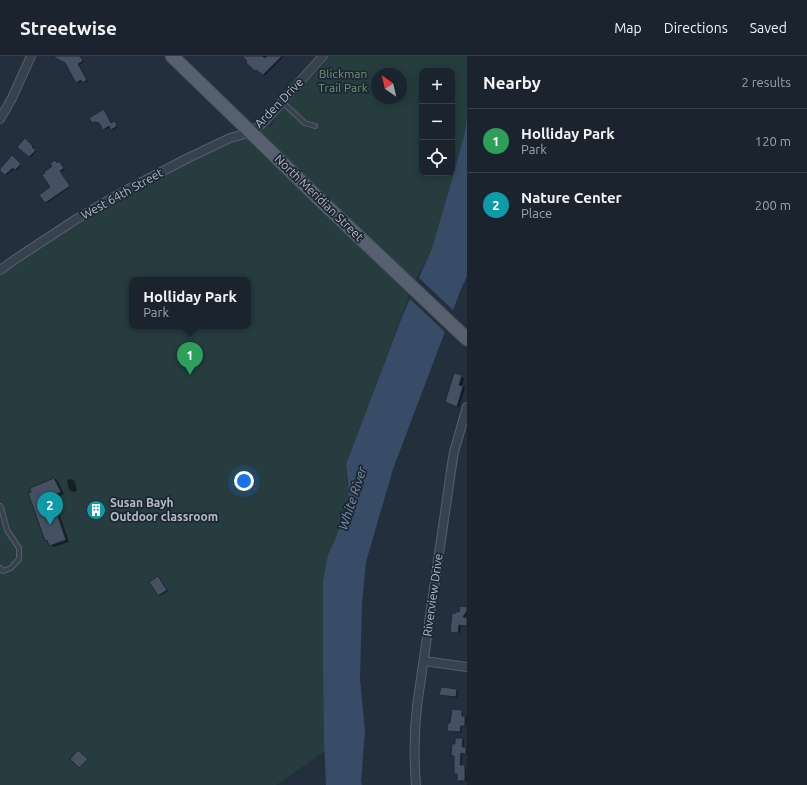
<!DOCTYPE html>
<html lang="en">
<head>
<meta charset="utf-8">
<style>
	body { margin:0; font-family:Ubuntu,sans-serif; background:#282f3a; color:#f1f3f6 }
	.controls { position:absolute; right:12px; top:12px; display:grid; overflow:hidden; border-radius:8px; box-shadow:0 2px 10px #0003 }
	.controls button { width:36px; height:36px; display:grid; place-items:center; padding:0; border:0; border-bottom:1px solid #39404a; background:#1b232e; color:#f1f3f6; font:20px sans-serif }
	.compass { position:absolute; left:371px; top:12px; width:36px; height:36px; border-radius:50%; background:#1b232e; box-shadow:0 2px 10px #0003; rotate:326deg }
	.you { position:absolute; left:244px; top:425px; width:14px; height:14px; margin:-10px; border:3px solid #fff; border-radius:50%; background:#1a73e8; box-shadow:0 0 0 6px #1a73e833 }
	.badge { display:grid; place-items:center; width:26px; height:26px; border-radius:50%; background:#8ab4f8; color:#fff; font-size:13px; font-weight:700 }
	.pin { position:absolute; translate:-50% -33px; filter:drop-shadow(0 1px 2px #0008) }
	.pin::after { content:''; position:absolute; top:21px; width:14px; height:12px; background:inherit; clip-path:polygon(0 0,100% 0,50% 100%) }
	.popup { position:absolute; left:129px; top:221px; width:122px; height:52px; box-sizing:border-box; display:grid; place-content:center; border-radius:8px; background:#1b232e; filter:drop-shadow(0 1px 3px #0005); font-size:13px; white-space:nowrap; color:#a0a4aa }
	.popup b { font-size:15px; color:#f1f3f6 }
	.popup::after { content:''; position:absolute; left:50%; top:100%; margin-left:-8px; border:8px solid transparent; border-top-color:#1b232e }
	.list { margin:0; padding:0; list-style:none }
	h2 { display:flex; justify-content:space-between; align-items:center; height:52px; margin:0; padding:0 16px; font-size:17px }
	h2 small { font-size:13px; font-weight:400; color:#a0a4aa }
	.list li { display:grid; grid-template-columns:26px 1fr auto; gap:12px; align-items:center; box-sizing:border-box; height:64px; padding:0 16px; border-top:1px solid #39404a }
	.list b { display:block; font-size:15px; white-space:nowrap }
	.list p { margin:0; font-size:13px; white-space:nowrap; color:#a0a4aa }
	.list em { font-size:13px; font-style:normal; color:#a0a4aa }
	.icon { flex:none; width:22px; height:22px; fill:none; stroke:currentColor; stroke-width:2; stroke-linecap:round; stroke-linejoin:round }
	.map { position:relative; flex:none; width:467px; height:729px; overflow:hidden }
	header { display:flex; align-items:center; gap:24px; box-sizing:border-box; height:56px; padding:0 20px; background:#1b232e; border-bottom:1px solid #39404a }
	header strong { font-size:19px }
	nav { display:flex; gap:22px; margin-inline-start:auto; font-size:14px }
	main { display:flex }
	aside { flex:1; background:#1b232e }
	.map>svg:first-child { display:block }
	.green { fill:#263c3f; fill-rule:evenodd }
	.water { fill:#394c67 }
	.pier { fill:#242f3e }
	.shadow { fill:#0007 }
	.building { fill:#455162; stroke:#1f2835 }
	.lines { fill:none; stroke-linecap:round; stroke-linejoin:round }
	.lane-casing { stroke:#565f6c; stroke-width:6 }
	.street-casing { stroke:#565f6c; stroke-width:10 }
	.primary-casing { stroke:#414a57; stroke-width:15 }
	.lane { stroke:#38414e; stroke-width:4 }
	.street { stroke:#38414e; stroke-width:8 }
	.primary { stroke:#56606e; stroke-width:13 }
	.labels { text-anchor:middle; stroke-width:3.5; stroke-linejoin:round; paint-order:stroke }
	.park-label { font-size:12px; fill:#6b9a76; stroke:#1d2633 }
	.street-label { font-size:12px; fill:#b4bcc9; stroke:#1d2633 }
	.poi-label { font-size:12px; font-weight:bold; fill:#b4bcc9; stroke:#1d2633; text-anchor:start }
	.water-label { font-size:13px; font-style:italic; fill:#7c92b1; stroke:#1d2633 }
</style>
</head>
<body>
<header>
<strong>Streetwise</strong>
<nav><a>Map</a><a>Directions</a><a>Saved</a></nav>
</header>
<main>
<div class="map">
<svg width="467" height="729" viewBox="0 0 467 729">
	<rect width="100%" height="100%" fill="#242f3e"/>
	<path class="green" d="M329,0H467V58L465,76L432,192L413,230L346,408L349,451L328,499L323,524L325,695L276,729H0V216L78,162L186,103L251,76L272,70L277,59L323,9ZM422,15H452V117H422ZM377,18H401V42H377ZM132,224H248V270H132Z"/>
	<polygon class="water" points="467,59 467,220 461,233 393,413 366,506 362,547 360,624 365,675 361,725 362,729 326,729 324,683 323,607 323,524 328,499 349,451 348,426 346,408 402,261 432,192 448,137 465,76"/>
	<polygon class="pier" points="417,220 454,255 446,277 408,241"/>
	<g class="shadow">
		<polygon points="57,0 80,0 84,6 79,9 88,25 84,27 82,25 79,27 77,26 66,6"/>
		<polygon points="243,0 283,0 283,1 265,19 256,14 249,5"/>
		<polygon points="105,55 112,67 115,66 118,71 113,74 110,71 105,74 100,67 93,66"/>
		<polygon points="27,85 34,91 33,92 36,95 31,101 29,101"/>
		<polygon points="13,101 21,109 17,114 15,112 7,119 6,118"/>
		<polygon points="56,105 58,107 59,106 61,107 65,113 61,116 70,131 47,147 45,146 52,131 52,112"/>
		<polygon points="455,318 464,322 462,330 465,332 459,351 446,346"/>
		<polygon points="54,423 58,425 64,438 55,442 57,447 56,448 69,486 54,491 50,489 49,486 46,484"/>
		<polygon points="71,423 75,425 77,435 73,436 69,434 67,424"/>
		<polygon points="99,449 101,456 93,458 91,452"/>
		<polygon points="158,521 160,522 168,535 160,540 159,539"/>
		<polygon points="467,552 467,558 464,562 467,563 467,570 461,569 460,577 451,576 460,557"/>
		<polygon points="457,634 458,635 457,642 442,639"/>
		<polygon points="462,655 463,656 463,661 467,662 466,670 462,670 461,677 448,675"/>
		<polygon points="462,683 464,684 463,692 467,693 467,698 462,698 461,710 466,711 467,725 459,726 458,725 455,700 452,700 456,689"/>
	</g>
	<g class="building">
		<polygon points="52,0 80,0 83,5 78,8 87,24 82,27 81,24 76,27 65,7"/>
		<polygon points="242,0 262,0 265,2 267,0 282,0 263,19 256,14 255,15 246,7 247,5"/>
		<polygon points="104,53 111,67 115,65 117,70 111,74 109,70 103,74 99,67 94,66 92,67 89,62"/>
		<polygon points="25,82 33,90 32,91 36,94 29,101 17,91"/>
		<polygon points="12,99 21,108 15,114 13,112 5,119 0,115 0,113"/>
		<polygon points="55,104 57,107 59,105 64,112 60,115 70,130 45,147 39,139 50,131 42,119 45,117 44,116 51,111 52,110 50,108"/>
		<polygon points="454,317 462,319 459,329 463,330 457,351 445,346"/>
		<polygon points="54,422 61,436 52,440 54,445 53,446 66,484 49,490 47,484 45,485 28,437 31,436 30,432"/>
		<polygon points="158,520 167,534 158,540 149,526"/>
		<polygon points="460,550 467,551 467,555 463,561 467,562 467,570 459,569 458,577 450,576 452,557 456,557 457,555 459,556"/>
		<polygon points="441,631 457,633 456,641 439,639"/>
		<polygon points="452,653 462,654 462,660 465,660 465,670 461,670 460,676 447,675 448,667 450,667"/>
		<polygon points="455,682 463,682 462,691 466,691 466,698 461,697 460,709 465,709 465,725 457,725 457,718 454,718 454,700 451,700 452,688 455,688"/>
		<polygon points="78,694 88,703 79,712 70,703"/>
	</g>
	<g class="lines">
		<g class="lane-casing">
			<g id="lane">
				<polyline points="282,46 305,67 315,70"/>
				<polyline points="0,450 1,451 7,474 19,492 19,503 11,512 3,515 0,512"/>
			</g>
		</g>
		<g class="street-casing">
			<g id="street">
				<polyline points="0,63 12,42 31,0"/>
				<polyline points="0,214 20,200 78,162 119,138 186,103 230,82 251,76 264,66 323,0"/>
				<polyline points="424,605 467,611"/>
				<path d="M416,729C414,703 414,676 417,650L452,408L454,396L467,351"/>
			</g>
		</g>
		<g class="primary-casing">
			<polyline id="primary" points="172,0 270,95 317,141 467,283"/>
		</g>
		<use href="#lane" class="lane"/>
		<use href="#street" class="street"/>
		<use href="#primary" class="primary"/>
	</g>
	<defs>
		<g id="building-disc" transform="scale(1)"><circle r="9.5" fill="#0f9aa8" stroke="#1d2633"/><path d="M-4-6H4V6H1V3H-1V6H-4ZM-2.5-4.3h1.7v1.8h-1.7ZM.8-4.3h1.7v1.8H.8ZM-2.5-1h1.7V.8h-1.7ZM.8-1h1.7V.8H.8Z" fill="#fff"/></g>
	</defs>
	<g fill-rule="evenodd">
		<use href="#building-disc" x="96" y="454"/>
	</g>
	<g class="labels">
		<g class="park-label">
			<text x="343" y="22">Blickman<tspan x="343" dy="14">Trail Park</tspan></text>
		</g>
		<g class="street-label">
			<text transform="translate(279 47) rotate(-46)" y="4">Arden Drive</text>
			<text transform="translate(122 138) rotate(-29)" y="4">West 64th Street</text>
			<text transform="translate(319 142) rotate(44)" y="4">North Meridian Street</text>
			<text transform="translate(433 539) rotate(-82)" y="4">Riverview Drive</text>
		</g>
		<g class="poi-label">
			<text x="110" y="451">Susan Bayh<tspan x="110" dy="14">Outdoor classroom</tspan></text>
		</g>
		<g class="water-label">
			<text transform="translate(352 442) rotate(-72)" y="5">White River</text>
		</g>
	</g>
</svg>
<div class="controls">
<button>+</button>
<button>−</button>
<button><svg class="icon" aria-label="locate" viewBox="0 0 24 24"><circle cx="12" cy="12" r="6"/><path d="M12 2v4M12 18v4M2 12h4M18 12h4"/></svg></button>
</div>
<svg class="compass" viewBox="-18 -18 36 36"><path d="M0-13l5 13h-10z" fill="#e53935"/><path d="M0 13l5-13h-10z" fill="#a0a4aa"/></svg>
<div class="you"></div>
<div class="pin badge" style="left:190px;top:319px;background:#2e9e5b">1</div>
<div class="popup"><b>Holliday Park</b>Park</div>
<div class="pin badge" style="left:50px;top:469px;background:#0f9aa8">2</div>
</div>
<aside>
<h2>Nearby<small>2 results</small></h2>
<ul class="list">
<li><span class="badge" style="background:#2e9e5b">1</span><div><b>Holliday Park</b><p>Park</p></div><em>120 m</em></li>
<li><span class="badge" style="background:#0f9aa8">2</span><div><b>Nature Center</b><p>Place</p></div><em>200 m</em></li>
</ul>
</aside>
</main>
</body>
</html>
